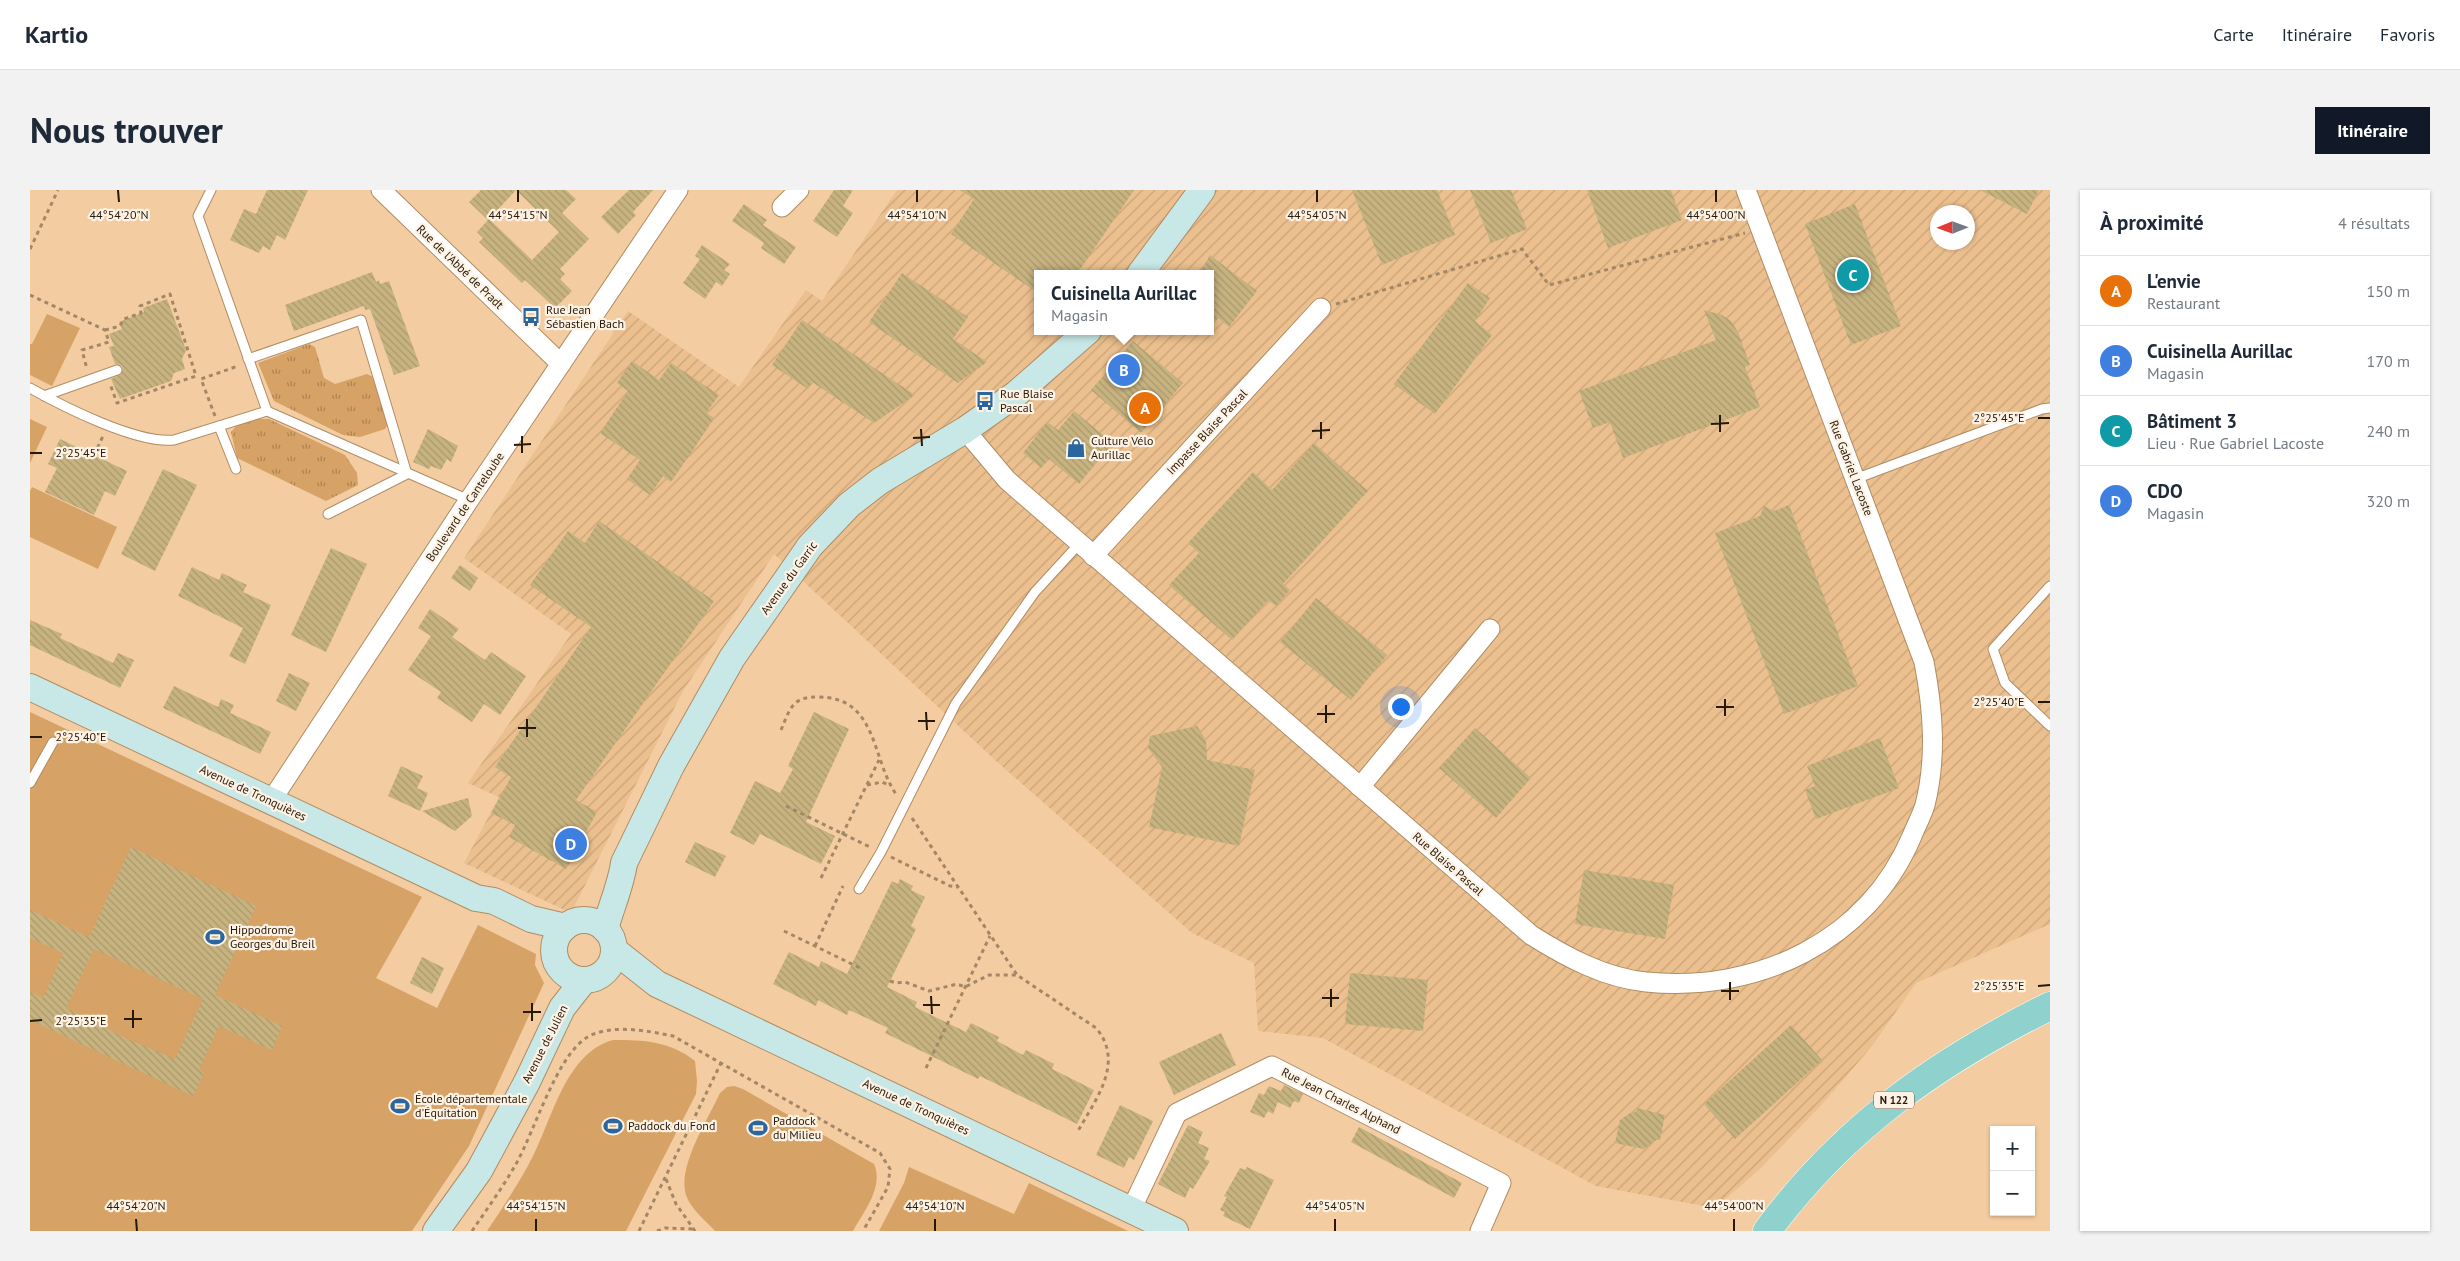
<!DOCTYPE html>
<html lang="fr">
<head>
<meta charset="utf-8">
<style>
	body { margin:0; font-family:"PT Sans",sans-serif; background:#f2f2f3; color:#1f2937 }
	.controls { position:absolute; right:15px; bottom:15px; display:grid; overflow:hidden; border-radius:0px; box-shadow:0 1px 4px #0004 }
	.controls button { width:45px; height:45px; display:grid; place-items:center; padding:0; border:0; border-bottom:1px solid #e0e1e3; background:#fff; color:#1f2937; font:25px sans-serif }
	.compass { position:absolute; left:1900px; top:15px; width:45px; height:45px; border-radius:50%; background:#fff; box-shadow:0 1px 4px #0004; rotate:269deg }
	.you { position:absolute; left:1370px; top:516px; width:18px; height:18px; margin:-12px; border:4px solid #fff; border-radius:50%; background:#1a73e8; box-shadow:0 0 0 8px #1a73e833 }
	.badge { display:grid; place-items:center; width:32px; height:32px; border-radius:50%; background:#111827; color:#fff; font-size:16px; font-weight:700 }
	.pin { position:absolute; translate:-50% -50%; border:2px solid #fff; box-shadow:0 1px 5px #0006 }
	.popup { position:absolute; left:1004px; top:80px; width:180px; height:65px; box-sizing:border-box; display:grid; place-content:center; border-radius:0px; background:#fff; filter:drop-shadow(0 1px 4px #0005); font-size:16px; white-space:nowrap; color:#747a83 }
	.popup b { font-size:19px; color:#1f2937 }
	.popup::after { content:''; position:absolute; left:50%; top:100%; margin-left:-10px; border:10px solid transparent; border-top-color:#fff }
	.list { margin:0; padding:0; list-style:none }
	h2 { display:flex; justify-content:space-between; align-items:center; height:65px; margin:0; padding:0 20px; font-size:21px }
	h2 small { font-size:16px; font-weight:400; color:#747a83 }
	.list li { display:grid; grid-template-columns:32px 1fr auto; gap:15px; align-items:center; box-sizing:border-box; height:70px; padding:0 20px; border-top:1px solid #e0e1e3 }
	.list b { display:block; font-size:19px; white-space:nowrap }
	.list p { margin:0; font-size:16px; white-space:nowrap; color:#747a83 }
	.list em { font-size:16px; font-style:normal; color:#747a83 }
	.map { position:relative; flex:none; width:2020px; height:1041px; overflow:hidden; border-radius:0px }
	header { display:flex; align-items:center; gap:30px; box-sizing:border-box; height:70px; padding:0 25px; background:#fff; border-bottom:1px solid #e0e1e3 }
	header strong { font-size:24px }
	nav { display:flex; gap:28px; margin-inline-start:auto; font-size:18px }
	.intro { display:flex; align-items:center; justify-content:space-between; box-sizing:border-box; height:120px; padding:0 30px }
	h1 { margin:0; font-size:35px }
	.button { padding:12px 22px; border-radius:0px; background:#111827; color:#fff; font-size:18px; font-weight:700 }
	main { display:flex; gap:30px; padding:0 30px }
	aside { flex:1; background:#fff; border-radius:0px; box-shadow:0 1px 4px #0004 }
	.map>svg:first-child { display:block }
	.industrial { fill:url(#industrial-furrows); fill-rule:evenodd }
	.grass { fill:#d7a265 }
	.park { fill:url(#park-tufts) }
	.building { fill:url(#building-back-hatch); fill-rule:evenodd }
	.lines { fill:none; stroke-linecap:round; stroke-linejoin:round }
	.lane-casing { stroke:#b18c63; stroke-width:11 }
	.street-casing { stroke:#b18c63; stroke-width:21 }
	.secondary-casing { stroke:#b18c63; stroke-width:28 }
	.primary-casing { stroke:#fff; stroke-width:29 }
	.path { stroke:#a48766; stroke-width:3; stroke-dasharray:4 4; stroke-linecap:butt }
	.lane { stroke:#fff; stroke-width:9 }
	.street { stroke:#fff; stroke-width:19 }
	.secondary { stroke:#c7e8e6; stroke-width:26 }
	.primary { stroke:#8ed1cd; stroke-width:28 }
	.ticks { fill:none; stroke:#271908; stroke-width:2 }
	.labels { text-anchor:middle; stroke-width:4.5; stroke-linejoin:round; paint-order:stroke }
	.shield { fill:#fef2e5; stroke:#685a4a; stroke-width:1 }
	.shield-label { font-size:11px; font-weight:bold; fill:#271908 }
	.street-label { font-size:12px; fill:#271908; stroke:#fef2e5 }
	.poi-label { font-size:12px; fill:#271908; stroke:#fef2e5; text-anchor:start }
	.ticks-label { font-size:12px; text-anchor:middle; fill:#271908; stroke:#fef2e5; stroke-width:4.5; stroke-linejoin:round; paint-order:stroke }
</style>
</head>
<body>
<header>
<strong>Kartio</strong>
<nav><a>Carte</a><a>Itinéraire</a><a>Favoris</a></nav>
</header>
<div class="intro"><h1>Nous trouver</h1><a class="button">Itinéraire</a></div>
<main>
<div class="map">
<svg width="2020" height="1041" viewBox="0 0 2020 1041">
	<defs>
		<pattern id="industrial-furrows" width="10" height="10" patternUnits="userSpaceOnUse" patternTransform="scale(1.25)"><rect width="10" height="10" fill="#ebbf8e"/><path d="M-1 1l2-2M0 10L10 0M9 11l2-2" fill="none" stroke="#caa479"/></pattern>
		<pattern id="park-tufts" width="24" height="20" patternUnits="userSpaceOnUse" patternTransform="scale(1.25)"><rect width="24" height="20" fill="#d7a265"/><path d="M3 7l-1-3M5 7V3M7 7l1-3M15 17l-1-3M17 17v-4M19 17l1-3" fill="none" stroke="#ae8351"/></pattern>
		<pattern id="building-back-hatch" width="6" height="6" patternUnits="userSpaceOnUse" patternTransform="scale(1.25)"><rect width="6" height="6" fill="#c7b380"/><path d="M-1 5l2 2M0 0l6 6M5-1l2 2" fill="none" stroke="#ab996d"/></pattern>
	</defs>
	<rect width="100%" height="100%" fill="#f3cca1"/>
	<path class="industrial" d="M867,0H2020V734L1886,793L1842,856L1795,911L1730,979L1685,1018L1566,996L1293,848L1228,841L1224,773L1162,743L966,571L744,364L653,501L541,723L434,673L469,607L438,593L541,444L434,368L598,121L709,197L776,100L792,111ZM1908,22H1938V52H1908ZM1008,84H1180V141H1008Z"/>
	<g class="grass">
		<polygon points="17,124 50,138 22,196 0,185 0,154 2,154"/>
		<polygon points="0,229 17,237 0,273"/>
		<polygon points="2,297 87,337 68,379 0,347 0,301"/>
		<polygon points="0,522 392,707 346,788 407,818 448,735 506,764 505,775 514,793 439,956 382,1041 0,1041"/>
		<path d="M583,850C613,850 640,851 665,871L667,891L666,904L596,1041H457C473,1017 490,992 503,966C523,927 536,863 583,850Z"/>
		<path d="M704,896L713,899L844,974C854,997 834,1021 823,1041H685C676,1031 660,1018 656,1005C647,977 678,929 690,903L697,897Z"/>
		<polygon points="879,977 984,1024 999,993 1098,1041 849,1041 874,993"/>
	</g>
	<g class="park">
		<polygon points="279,154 285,157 294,188 305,194 337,184 343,187 358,234 355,239 330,247 313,245 244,211 228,173"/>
		<polygon points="227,229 239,229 315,265 327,283 328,295 296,311 207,268 201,242 207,235"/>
	</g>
	<g class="building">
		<polygon points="237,0 278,0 255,50 247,45 240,60 233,56 229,63 200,50 214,19 226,24"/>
		<path d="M451,0H536L546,9L532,23L559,49L530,79L535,84L530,89L542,101L525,118L495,90L492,93L449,52L453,48L447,42L458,30L439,12ZM486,0L529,42L502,70L459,29Z"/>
		<polygon points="599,0 623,0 603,22 606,25 588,44 571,27"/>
		<polygon points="804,0 823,0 813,16 823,23 807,47 783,31"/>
		<polygon points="930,0 1104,0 1047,84 1008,84 1008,103 921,44 944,9"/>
		<polygon points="1322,0 1407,0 1425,45 1352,75"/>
		<polygon points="1440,0 1481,0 1497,39 1461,53"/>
		<polygon points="1557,0 1641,0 1652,30 1578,58"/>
		<polygon points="1950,0 2009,0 1997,24"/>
		<polygon points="714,14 737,30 733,35 766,57 754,74 731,58 734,53 702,31"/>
		<polygon points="1825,14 1871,136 1821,155 1775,34"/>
		<polygon points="672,55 700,74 694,80 700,84 692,96 686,92 675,109 653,93 670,69 665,66"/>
		<polygon points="1180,65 1227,101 1199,137 1188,128 1180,139 1180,84 1169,84"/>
		<polygon points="342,82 346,92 349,90 350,94 359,91 390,176 364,185 340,119 335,120 334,116 264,141 255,115"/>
		<polygon points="872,83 938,127 923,149 957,172 928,193 839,132"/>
		<polygon points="1438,93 1460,108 1445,131 1462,145 1405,224 1364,194"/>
		<polygon points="137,109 156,160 152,169 155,179 144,183 141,191 90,209 81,189 91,184 93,178 91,175 85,174 79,157 84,156 79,144 92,139 89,132 114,122 113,118"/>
		<polygon points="1674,120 1692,125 1701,131 1708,142 1720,175 1715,177 1730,217 1593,268 1580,232 1563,238 1549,201 1686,150"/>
		<polygon points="772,130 867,193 885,205 844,233 782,192 778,199 742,175"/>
		<polygon points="1103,151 1153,193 1111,243 1061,200"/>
		<polygon points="602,171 629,190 641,173 689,205 676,223 684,228 665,257 641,292 633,286 620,305 597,289 610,270 570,243 598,201 587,193"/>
		<polygon points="1044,221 1083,253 1049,294 1019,269 1011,278 993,263 1017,232 1028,240"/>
		<polygon points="398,239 428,256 421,272 417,269 411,280 401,276 399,279 383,272"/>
		<polygon points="30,249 97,281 85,306 75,301 64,325 15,302 27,278 18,274"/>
		<polygon points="1284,253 1338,301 1253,394 1260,400 1246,416 1238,410 1202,450 1139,395 1169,363 1158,353 1223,282 1242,300"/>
		<polygon points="133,279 167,295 125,381 91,364"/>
		<polygon points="1759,315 1828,496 1754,524 1685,343 1730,326 1734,316 1744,321"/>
		<polygon points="569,331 684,411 546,610 567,622 536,679 479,647 485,635 461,623 481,587 465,577 561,437 500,395 538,341 555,353"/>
		<polygon points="301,358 337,374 296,462 261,445"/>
		<polygon points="430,375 448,388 440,401 421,388"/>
		<polygon points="162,377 189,390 192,383 217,395 213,402 241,415 215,474 199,466 213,438 148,406"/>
		<polygon points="1286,408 1357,465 1321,510 1250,452"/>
		<polygon points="400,419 429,439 422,447 455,470 461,462 496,486 470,525 454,514 442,532 407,508 411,502 378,480 401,446 388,438"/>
		<polygon points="0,430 32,444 30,448 83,473 88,463 104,470 90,498 0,455"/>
		<polygon points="259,483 280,493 266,521 246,511"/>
		<polygon points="144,496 188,517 191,509 204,515 200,523 241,542 230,564 133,518"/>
		<polygon points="784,522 819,539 776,632 805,646 791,674 730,644 724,655 700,643 725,591 750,603 763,579 758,576"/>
		<polygon points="1167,536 1176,550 1177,570 1225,580 1209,656 1119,637 1132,577 1118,558 1120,546"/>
		<polygon points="1445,538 1501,588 1466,628 1409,578"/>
		<polygon points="1850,548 1869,598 1786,629 1775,600 1785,596 1777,576"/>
		<polygon points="371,576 393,586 387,598 398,603 390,621 358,606"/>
		<polygon points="438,608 442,626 425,641 392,621"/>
		<polygon points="665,652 696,666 685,687 655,672"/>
		<path d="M101,657L226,716L185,805L252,836L242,860L189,836L169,880L174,883L163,906L0,830V802L13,808L33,763L0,748V720L59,747ZM64,759L173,809L145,869L95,848L36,818Z"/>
		<polygon points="1554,680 1644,695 1635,749 1545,734"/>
		<polygon points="870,689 883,696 881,700 895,707 881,736 886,739 857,797 887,812 885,817 936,842 941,833 969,847 967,851 993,865 996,860 1024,874 1022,879 1064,900 1047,934 950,886 948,889 855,843 858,838 819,820 817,825 788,810 786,816 743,794 759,762 789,777 791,771 817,784 862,691 868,694"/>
		<polygon points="392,767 414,778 402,804 380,793"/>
		<polygon points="1320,783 1398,790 1393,841 1315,834"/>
		<polygon points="1761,835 1792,870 1705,949 1674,914"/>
		<polygon points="1191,843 1206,875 1144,905 1129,872"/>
		<polygon points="1254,895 1273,904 1269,913 1264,911 1260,918 1248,912 1243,924 1238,921 1234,928 1220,922 1229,903 1234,905 1239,896 1251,901"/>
		<polygon points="1090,915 1123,931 1104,970 1099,967 1094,978 1066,965"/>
		<polygon points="1607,918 1635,925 1630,950 1626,950 1614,959 1585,953 1590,930 1600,923 1606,922"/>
		<polygon points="1158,935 1173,942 1168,953 1179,958 1174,969 1180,971 1163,999 1160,997 1155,1008 1128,994"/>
		<polygon points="1329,937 1432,993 1424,1008 1321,952"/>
		<polygon points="1217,977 1244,990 1220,1039 1193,1026 1195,1022 1190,1020 1197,1007 1194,1006 1210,978 1215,980"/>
	</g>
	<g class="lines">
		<g class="lane-casing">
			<g id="lane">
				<polyline points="218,169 331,130 377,284 298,324"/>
				<path d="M0,198C34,217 107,254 144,250L237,221L168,26L181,0"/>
				<polyline points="14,206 87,180"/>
				<polyline points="237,221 439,310"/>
				<polyline points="189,236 206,279"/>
				<polyline points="1825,289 2012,219 2020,218"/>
				<polyline points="2020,396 1963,459 1975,493 2020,536"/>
				<polyline points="0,593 23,552"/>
				<polyline points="829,699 851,662 926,513 1005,402 1049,354"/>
			</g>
		</g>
		<g class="street-casing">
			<g id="street">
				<polyline points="351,0 531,174"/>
				<polyline points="752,17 769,0"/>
				<path d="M935,240L977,290L1501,745C1536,767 1575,788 1616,792C1727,803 1837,752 1882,646C1886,636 1892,625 1895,615C1907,567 1903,519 1894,472L1716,0"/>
				<polyline points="1063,366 1291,118"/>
				<polyline points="1330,597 1460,439"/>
				<polyline points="241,611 439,310 648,0"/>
				<polyline points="1101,1020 1147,923 1242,876 1471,993 1450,1041"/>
			</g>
		</g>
		<g class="secondary-casing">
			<g id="secondary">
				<polyline points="1110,84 1172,0"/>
				<polyline points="0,497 446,708 464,711 501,729 535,737"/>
				<circle cx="554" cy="760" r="30"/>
				<path d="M575,739C581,717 591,695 594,673L641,576L702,468L780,356L819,315L850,291L935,240L986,204L1058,141"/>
				<polyline points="584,760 627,794 1145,1041"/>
				<polyline points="406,1041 449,981 497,892 532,818 554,790"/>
			</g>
		</g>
		<g class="primary-casing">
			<path id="primary" d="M1737,1041C1813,938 1907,872 2020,816"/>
		</g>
		<g class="path">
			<polyline points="0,59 28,0"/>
			<polyline points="0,105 75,140 79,152 52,160 57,179"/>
			<polyline points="1306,114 1492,59 1519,95 1715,43"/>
			<polyline points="75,140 90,136 94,129 111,123 110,116 140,104 166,186 87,213 80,194"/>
			<polyline points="185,226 171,189 208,176"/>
			<polyline points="64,265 73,246"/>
			<path d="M751,540C760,519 762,506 789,507C848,508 841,568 866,604"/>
			<polyline points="837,595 852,592 859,595"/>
			<polyline points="756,616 840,657"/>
			<polyline points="882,628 987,785"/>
			<polyline points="861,667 920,696 928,697"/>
			<polyline points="791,688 849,570"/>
			<polyline points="754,741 830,778"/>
			<polyline points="785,756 813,696"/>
			<path d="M860,791L866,793L875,792L899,801L927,794L935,797L959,785H987L1066,838C1095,872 1066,909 1048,941"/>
			<polyline points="896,878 960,746"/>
			<polyline points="636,989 646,1014 665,1041"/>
			<path d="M442,1041C457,1019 473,997 486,974C505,940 526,868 556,848C579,833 618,841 643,846L850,963L860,979L858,997L833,1041"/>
			<polyline points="609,1041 691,873"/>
			<polyline points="627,1041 635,1038 663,1039"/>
		</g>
		<use href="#lane" class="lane"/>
		<use href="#street" class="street"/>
		<use href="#secondary" class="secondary"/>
		<use href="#primary" class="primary"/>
	</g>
	<path class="ticks" d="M88,0L89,12M488,0V12M887,0V12M1287,0V12M1686,0V12M1690,225V242M2008,228H2020M1291,232V249M1681,234L1699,233M891,239L892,256M1282,241L1300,240M492,246V263M883,248L900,247M484,255L501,254M0,263H12M1695,509V526M2008,512H2020M1296,515V533M1686,517H1704M896,522L897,540M1287,524H1305M497,529V547M888,531H905M488,538H506M0,547H12M1700,792V810M2008,796L2020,795M1301,799V817M1691,801H1709M901,806L902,824M1292,808H1309M502,813V831M893,815H910M103,820V838M493,822H511M94,829H112M0,831L12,830M106,1029L107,1041M506,1029V1041M905,1029V1041M1305,1029V1041M1704,1029V1041"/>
	<defs>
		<g id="bus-bare" transform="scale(1.5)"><path d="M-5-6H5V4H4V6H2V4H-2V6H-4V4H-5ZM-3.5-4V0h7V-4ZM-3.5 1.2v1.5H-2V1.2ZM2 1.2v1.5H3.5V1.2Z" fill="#2b679e" stroke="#fef2e5" stroke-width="2.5" paint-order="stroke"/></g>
		<g id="shop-bare" transform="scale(1.5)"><path d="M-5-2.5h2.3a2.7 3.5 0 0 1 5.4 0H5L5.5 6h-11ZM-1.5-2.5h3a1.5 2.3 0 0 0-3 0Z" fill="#2b679e" stroke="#fef2e5" stroke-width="2.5" paint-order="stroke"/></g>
		<g id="stadium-bare" transform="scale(1.5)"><path d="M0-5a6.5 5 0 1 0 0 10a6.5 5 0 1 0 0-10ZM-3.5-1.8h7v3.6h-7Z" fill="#2b679e" stroke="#fef2e5" stroke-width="2.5" paint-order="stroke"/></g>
	</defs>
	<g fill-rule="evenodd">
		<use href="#bus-bare" x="501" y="127"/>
		<use href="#bus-bare" x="955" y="211"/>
		<use href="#shop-bare" x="1046" y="258"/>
		<use href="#stadium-bare" x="185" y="747"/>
		<use href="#stadium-bare" x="370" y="916"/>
		<use href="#stadium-bare" x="583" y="936"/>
		<use href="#stadium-bare" x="728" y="938"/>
	</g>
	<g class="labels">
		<rect class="shield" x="1844" y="901.5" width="40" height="17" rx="4"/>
		<g class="shield-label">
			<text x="1864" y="914">N 122</text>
		</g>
		<g class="street-label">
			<text transform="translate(430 77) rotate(44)" y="4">Rue de l'Abbé de Pradt</text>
			<text transform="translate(1177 242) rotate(-47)" y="4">Impasse Blaise Pascal</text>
			<text transform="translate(1821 278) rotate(69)" y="4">Rue Gabriel Lacoste</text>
			<text transform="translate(435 317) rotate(-56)" y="4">Boulevard de Canteloube</text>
			<text transform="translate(759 388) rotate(-54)" y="4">Avenue du Garric</text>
			<text transform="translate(223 603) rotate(25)" y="4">Avenue de Tronquières</text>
			<text transform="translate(1418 674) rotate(41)" y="4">Rue Blaise Pascal</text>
			<text transform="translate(515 854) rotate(-63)" y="4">Avenue de Julien</text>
			<text transform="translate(1311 911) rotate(27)" y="4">Rue Jean Charles Alphand</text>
			<text transform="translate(886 917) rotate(25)" y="4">Avenue de Tronquières</text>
		</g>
		<g class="poi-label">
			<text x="516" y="124">Rue Jean<tspan x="516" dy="14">Sébastien Bach</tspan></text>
			<text x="970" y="208">Rue Blaise<tspan x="970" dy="14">Pascal</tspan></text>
			<text x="1061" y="255">Culture Vélo<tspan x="1061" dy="14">Aurillac</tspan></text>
			<text x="200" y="744">Hippodrome<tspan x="200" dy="14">Georges du Breil</tspan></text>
			<text x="385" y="913">École départementale<tspan x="385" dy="14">d'Équitation</tspan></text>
			<text x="743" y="935">Paddock<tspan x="743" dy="14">du Milieu</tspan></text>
			<text x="598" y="940">Paddock du Fond</text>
		</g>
	</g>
	<g class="ticks-label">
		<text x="89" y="29">44°54'20"N</text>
		<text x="488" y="29">44°54'15"N</text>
		<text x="887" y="29">44°54'10"N</text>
		<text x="1287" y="29">44°54'05"N</text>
		<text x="1686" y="29">44°54'00"N</text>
		<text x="1969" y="232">2°25'45"E</text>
		<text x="51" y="267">2°25'45"E</text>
		<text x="1969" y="516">2°25'40"E</text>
		<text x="51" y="551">2°25'40"E</text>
		<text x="1969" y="800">2°25'35"E</text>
		<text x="51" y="835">2°25'35"E</text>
		<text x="106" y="1020">44°54'20"N</text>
		<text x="506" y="1020">44°54'15"N</text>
		<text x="905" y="1020">44°54'10"N</text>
		<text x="1305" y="1020">44°54'05"N</text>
		<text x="1704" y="1020">44°54'00"N</text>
	</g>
</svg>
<div class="controls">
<button>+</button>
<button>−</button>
</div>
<svg class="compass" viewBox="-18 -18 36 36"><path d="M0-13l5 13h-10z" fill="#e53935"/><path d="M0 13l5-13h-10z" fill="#747a83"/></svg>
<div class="you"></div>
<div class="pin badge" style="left:1115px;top:218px;background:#e8710a">A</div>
<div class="pin badge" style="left:1094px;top:180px;background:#3f7fe0">B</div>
<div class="popup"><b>Cuisinella Aurillac</b>Magasin</div>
<div class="pin badge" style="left:1823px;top:85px;background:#0f9aa8">C</div>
<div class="pin badge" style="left:541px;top:654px;background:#3f7fe0">D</div>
</div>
<aside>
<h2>À proximité<small>4 résultats</small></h2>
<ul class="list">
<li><span class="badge" style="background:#e8710a">A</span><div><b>L'envie</b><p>Restaurant</p></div><em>150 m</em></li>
<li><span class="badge" style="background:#3f7fe0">B</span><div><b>Cuisinella Aurillac</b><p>Magasin</p></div><em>170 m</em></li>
<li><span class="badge" style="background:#0f9aa8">C</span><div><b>Bâtiment 3</b><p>Lieu · Rue Gabriel Lacoste</p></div><em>240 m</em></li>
<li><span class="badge" style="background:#3f7fe0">D</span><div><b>CDO</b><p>Magasin</p></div><em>320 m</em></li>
</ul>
</aside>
</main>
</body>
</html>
